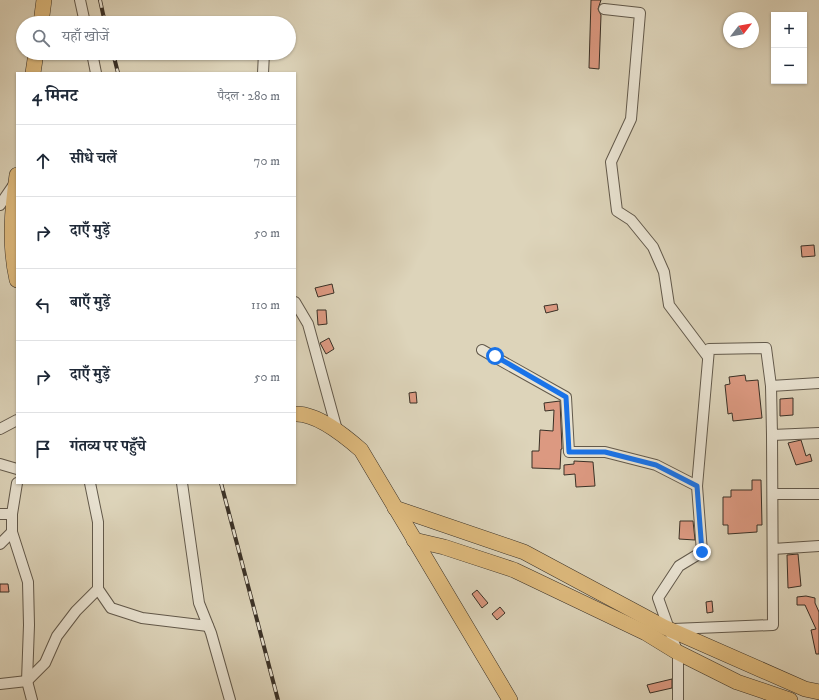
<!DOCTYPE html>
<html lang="hi">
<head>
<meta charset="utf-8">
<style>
	body { margin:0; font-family:"IM FELL DW Pica","Noto Serif Devanagari",serif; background:#f6f6f7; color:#1f2937 }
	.controls { position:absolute; right:12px; top:12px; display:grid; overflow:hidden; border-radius:0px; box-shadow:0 1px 3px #0004 }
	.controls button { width:36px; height:36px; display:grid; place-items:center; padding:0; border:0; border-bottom:1px solid #e0e1e3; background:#fff; color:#1f2937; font:20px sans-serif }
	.compass { position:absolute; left:723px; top:12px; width:36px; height:36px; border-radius:50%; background:#fff; box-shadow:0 1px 3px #0004; rotate:59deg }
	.stop { position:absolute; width:12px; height:12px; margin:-9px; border:3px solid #1a73e8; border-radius:50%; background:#fff }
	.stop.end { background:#1a73e8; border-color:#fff; box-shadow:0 1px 4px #0008 }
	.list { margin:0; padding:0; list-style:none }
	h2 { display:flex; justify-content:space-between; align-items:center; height:52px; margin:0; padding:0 16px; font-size:17px }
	h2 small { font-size:13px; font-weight:400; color:#747a83 }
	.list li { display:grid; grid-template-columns:26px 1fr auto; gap:12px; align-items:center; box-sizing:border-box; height:72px; padding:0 16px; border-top:1px solid #e0e1e3 }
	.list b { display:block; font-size:15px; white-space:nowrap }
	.list em { font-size:13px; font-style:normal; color:#747a83 }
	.icon { flex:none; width:22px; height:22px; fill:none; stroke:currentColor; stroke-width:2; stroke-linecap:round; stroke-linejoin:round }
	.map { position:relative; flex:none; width:819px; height:700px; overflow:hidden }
	.search { position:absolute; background:#fff; box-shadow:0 1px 3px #0004; left:16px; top:16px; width:280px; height:44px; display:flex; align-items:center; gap:10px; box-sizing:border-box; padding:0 14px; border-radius:22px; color:#747a83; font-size:15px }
	.panel { position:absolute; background:#fff; box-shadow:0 1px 3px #0004; left:16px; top:72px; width:280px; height:412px; border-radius:0px }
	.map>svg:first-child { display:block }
	.building { fill:#dc9981; stroke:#393026 }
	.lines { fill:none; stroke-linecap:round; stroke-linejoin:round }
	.minor-casing { stroke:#62594b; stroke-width:12 }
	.primary-casing { stroke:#393026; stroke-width:16 }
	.minor { stroke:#e9e3d2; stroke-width:10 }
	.primary { stroke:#deba7d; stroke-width:15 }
	.rail-casing { stroke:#393026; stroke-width:4 }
	.rail { stroke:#e9e3d2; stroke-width:2.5; stroke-dasharray:8; stroke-linecap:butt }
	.route { stroke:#1a73e8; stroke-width:5 }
</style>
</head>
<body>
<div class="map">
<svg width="819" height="700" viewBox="0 0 819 700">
	<rect width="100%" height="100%" fill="#ddd4ba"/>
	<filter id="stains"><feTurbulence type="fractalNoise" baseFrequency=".005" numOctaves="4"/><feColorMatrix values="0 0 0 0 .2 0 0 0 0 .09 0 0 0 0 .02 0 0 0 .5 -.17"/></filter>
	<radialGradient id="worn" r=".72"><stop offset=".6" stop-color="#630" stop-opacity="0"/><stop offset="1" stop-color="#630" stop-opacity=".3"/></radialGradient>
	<g class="building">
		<polygon points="591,0 601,0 598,9 601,15 599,69 589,68"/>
		<polygon points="814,245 815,256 802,257 801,246"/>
		<polygon points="332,284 334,293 318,297 315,288"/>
		<polygon points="557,304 558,310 546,313 544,306"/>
		<polygon points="317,310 326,310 327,324 318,325"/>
		<polygon points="329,338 334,349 326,354 320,343"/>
		<polygon points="745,375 746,381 758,380 762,418 733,421 732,413 728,414 725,385 730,384 729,377"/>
		<polygon points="416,392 417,403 410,403 409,393"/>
		<polygon points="793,398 793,415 780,416 780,399"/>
		<polygon points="560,401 562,449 561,449 560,469 532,468 532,451 539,451 540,430 553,431 554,410 545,411 544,403"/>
		<polygon points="801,440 806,456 810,454 812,461 796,465 788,443"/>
		<polygon points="574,461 593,462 595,486 576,487 575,474 564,475 564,465 574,464"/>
		<polygon points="752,480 761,480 762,525 757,525 757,532 728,534 728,525 723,525 723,497 731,497 731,490 752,490"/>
		<polygon points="680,521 693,521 695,540 679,539"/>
		<polygon points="798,554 801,586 788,588 787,555"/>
		<polygon points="0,584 8,584 9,592 0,592"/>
		<polygon points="477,590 488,603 482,608 472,594"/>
		<polygon points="806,596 815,598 815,603 819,612 819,654 816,654 811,630 816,629 805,605 797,605 797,597"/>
		<polygon points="712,601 713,612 707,613 706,602"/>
		<polygon points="500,607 505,613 497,620 492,614"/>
		<polygon points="672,679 672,688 650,693 647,685"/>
	</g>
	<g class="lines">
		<g class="minor-casing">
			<g id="minor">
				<polyline points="80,0 85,23"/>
				<polyline points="604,9 640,13 631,119 611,162 617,211 631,220 653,247 664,272 669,305 708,357"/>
				<polyline points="92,53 96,73"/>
				<polyline points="263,73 264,53"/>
				<polyline points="0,205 15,183"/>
				<polyline points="295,302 308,324 337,430"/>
				<polyline points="482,350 566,397 569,452 605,452 656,465 697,486 702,552 679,566 658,598 678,654 678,700"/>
				<polyline points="771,386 772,435 819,433"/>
				<polyline points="0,429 17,420"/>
				<polyline points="0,464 17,469"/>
				<polyline points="17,483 12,514 12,532 28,582 29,625 27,681 32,700"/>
				<polyline points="182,483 199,603 211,633 230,700"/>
				<polyline points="697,486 709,349 766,348 771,386 819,383"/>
				<polyline points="773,494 819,494"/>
				<polyline points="0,514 12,514"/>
				<polyline points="0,544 12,532"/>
				<polyline points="773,549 819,546"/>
				<polyline points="98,589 111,608 142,618 208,626"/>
				<polyline points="673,629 773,625 772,435"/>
				<polyline points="0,684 27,681 45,663 57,636 76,611 98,589 98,522 90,483"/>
			</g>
		</g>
		<g class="primary-casing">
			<g id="primary">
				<polyline points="41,23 44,0"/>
				<polyline points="33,73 36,53"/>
				<path d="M17,175C12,209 9,245 17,280"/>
				<path d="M295,414C317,413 345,436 361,450L510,700"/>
				<polyline points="395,508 524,552 664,627 805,689 819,692"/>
				<polyline points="414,540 444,547 514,570 646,633 677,652 737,682 790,700"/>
			</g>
		</g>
		<use href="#minor" class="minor"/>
		<use href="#primary" class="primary"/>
		<g class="rail-casing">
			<g id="rail">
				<polyline points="100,0 105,23"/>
				<polyline points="113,53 118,73"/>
				<polyline points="221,483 278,700"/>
			</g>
		</g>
		<use href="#rail" class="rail"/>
	</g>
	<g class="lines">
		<polyline class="route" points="495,356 566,397 569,452 605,452 656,465 697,486 702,552"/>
	</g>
	<rect width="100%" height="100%" filter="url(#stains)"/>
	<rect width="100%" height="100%" fill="url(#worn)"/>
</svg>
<div class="controls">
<button>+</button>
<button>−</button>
</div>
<svg class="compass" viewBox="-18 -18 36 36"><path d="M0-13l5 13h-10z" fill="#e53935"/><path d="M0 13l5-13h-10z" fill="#747a83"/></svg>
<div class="stop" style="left:495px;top:356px"></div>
<div class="stop end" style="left:702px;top:552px"></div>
<div class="search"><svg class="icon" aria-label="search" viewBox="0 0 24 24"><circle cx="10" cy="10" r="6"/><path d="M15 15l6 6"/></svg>यहाँ खोजें</div>
<section class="panel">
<h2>4 मिनट<small>पैदल · 280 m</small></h2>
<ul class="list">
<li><svg class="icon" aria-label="ahead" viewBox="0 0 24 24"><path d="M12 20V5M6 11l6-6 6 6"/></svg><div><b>सीधे चलें</b></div><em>70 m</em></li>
<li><svg class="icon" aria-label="right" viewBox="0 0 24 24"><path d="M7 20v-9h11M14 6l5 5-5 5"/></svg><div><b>दाएँ मुड़ें</b></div><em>50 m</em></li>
<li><svg class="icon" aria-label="left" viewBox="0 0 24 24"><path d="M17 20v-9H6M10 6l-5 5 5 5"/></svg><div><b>बाएँ मुड़ें</b></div><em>110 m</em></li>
<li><svg class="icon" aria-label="right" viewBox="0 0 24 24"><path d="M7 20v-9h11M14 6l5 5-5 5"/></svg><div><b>दाएँ मुड़ें</b></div><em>50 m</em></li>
<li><svg class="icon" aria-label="arrive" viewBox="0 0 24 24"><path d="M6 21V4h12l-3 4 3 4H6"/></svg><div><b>गंतव्य पर पहुँचे</b></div></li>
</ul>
</section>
</div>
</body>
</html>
